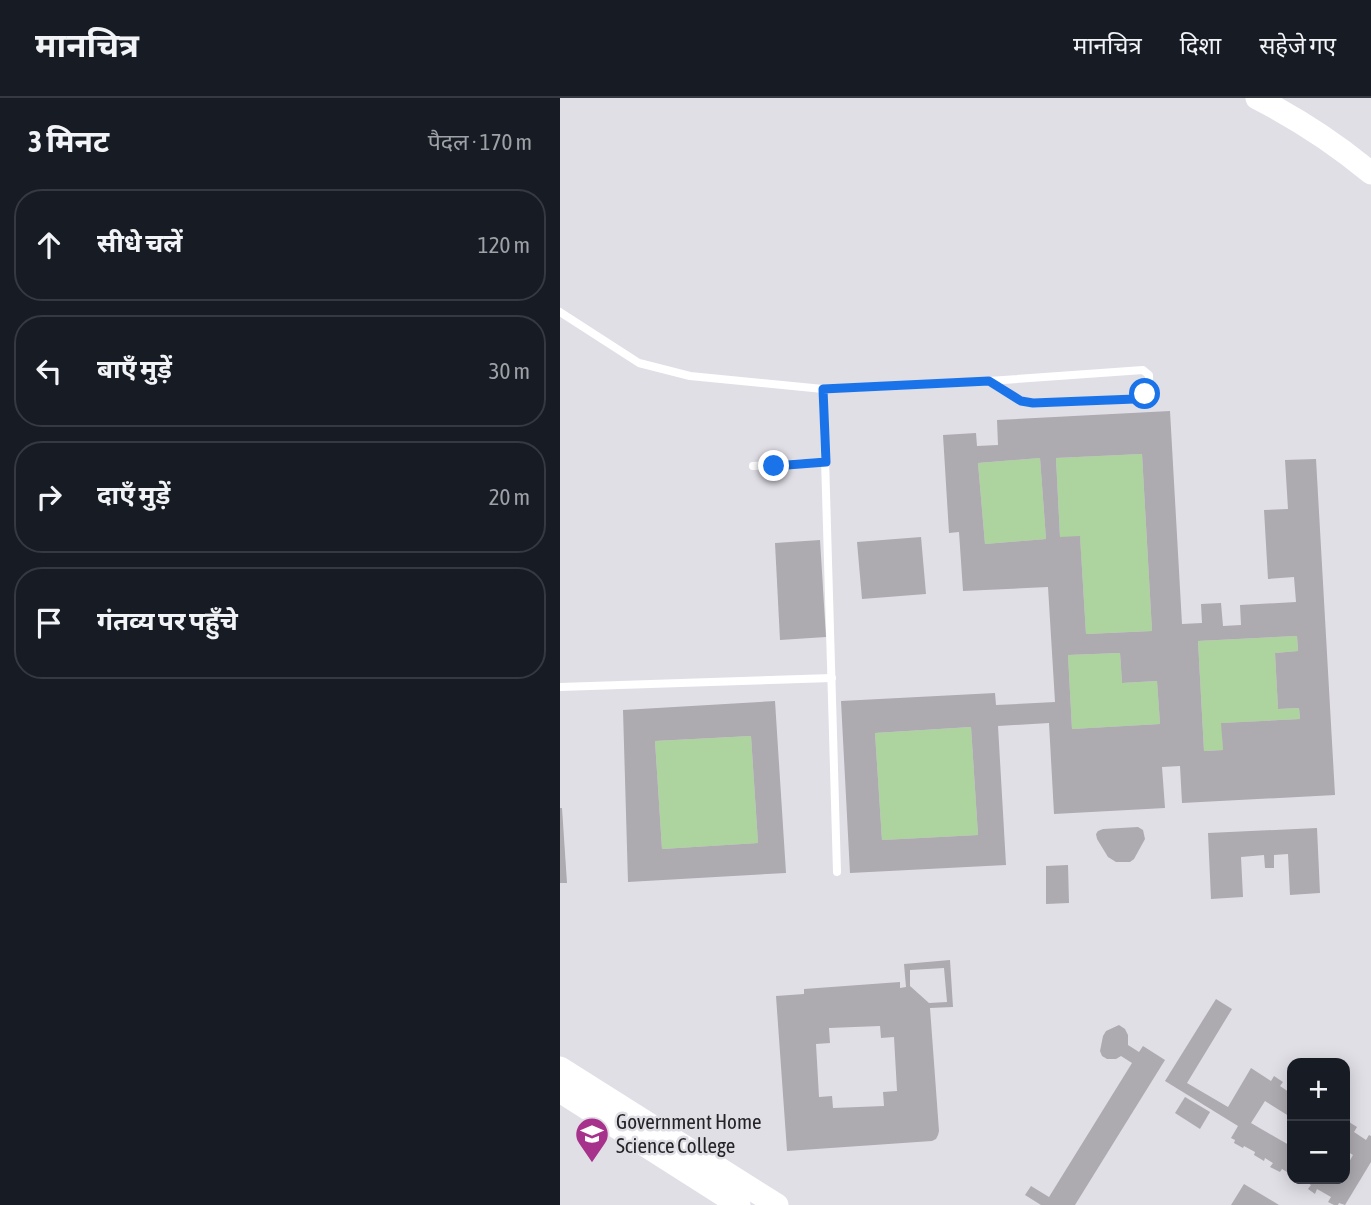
<!DOCTYPE html>
<html lang="hi">
<head>
<meta charset="utf-8">
<style>
	body { margin:0; font-family:"Asap Condensed","Noto Sans Devanagari",sans-serif; background:#20242c; color:#f1f3f6 }
	.controls { position:absolute; right:21px; bottom:21px; display:grid; overflow:hidden; border-radius:14px; box-shadow:0 4px 18px #0003 }
	.controls button { width:63px; height:63px; display:grid; place-items:center; padding:0; border:0; border-bottom:2px solid #363941; background:#171b24; color:#f1f3f6; font:35px sans-serif }
	.stop { position:absolute; width:21px; height:21px; margin:-16px; border:5px solid #1a73e8; border-radius:50%; background:#fff }
	.stop.end { background:#1a73e8; border-color:#fff; box-shadow:0 2px 7px #0008 }
	.list { margin:0; padding:0; list-style:none }
	h2 { display:flex; justify-content:space-between; align-items:center; height:91px; margin:0; padding:0 28px; font-size:30px }
	h2 small { font-size:23px; font-weight:400; color:#9ea1a6 }
	.list li { display:grid; grid-template-columns:46px 1fr auto; gap:21px; align-items:center; box-sizing:border-box; height:112px; margin:0 14px 14px; padding:0 14px; border:2px solid #363941; border-radius:28px }
	.list b { display:block; font-size:26px; white-space:nowrap }
	.list em { font-size:23px; font-style:normal; color:#9ea1a6 }
	.icon { flex:none; width:38px; height:38px; fill:none; stroke:currentColor; stroke-width:2; stroke-linecap:round; stroke-linejoin:round }
	.map { position:relative; flex:none; width:811px; height:1107px; overflow:hidden }
	header { display:flex; align-items:center; gap:42px; box-sizing:border-box; height:98px; padding:0 35px; background:#171b24; border-bottom:2px solid #363941 }
	header strong { font-size:33px }
	nav { display:flex; gap:38px; margin-inline-start:auto; font-size:24px }
	main { display:flex }
	aside { flex:1; background:#171b24 }
	.map>svg:first-child { display:block }
	.green { fill:#add39e }
	.building { fill:#adaab0; fill-rule:evenodd }
	.lines { fill:none; stroke-linecap:round; stroke-linejoin:round }
	.lane { stroke:#fff; stroke-width:8 }
	.secondary { stroke:#fff; stroke-width:23 }
	.route { stroke:#1a73e8; stroke-width:9 }
	.labels { text-anchor:middle; stroke-width:5; stroke-linejoin:round; paint-order:stroke }
	.poi-label { font-size:21px; fill:#242426; stroke:#e1dfe6; text-anchor:start }
</style>
</head>
<body>
<header>
<strong>मानचित्र</strong>
<nav><a>मानचित्र</a><a>दिशा</a><a>सहेजे गए</a></nav>
</header>
<main>
<aside>
<h2>3 मिनट<small>पैदल · 170 m</small></h2>
<ul class="list">
<li><svg class="icon" aria-label="ahead" viewBox="0 0 24 24"><path d="M12 20V5M6 11l6-6 6 6"/></svg><div><b>सीधे चलें</b></div><em>120 m</em></li>
<li><svg class="icon" aria-label="left" viewBox="0 0 24 24"><path d="M17 20v-9H6M10 6l-5 5 5 5"/></svg><div><b>बाएँ मुड़ें</b></div><em>30 m</em></li>
<li><svg class="icon" aria-label="right" viewBox="0 0 24 24"><path d="M7 20v-9h11M14 6l5 5-5 5"/></svg><div><b>दाएँ मुड़ें</b></div><em>20 m</em></li>
<li><svg class="icon" aria-label="arrive" viewBox="0 0 24 24"><path d="M6 21V4h12l-3 4 3 4H6"/></svg><div><b>गंतव्य पर पहुँचे</b></div></li>
</ul>
</aside>
<div class="map">
<svg width="811" height="1107" viewBox="0 0 811 1107">
	<rect width="100%" height="100%" fill="#e1dfe6"/>
	<g class="green">
		<polygon points="582,356 592,533 526,536 520,439 500,439 496,360"/>
		<polygon points="480,360 486,441 425,446 418,365"/>
		<polygon points="737,538 738,553 715,555 718,611 739,610 740,621 662,625 663,652 644,653 638,543"/>
		<polygon points="560,555 562,585 597,583 600,626 512,631 508,557"/>
		<polygon points="411,629 418,737 322,742 315,635"/>
		<polygon points="191,638 198,745 102,751 95,643"/>
	</g>
	<g class="building">
		<path d="M610,313L622,526L642,525L641,506L661,505L663,528L681,527L680,507L736,504L734,479L708,481L704,412L728,411L725,362L756,361L775,697L622,705L620,668L602,669L605,710L494,716L489,625L438,628L446,767L290,775L281,603L435,595L436,607L495,604L488,489L403,493L399,434L389,435L383,337L416,335L417,348L438,347L437,322ZM582,356L592,533L526,536L520,438L500,439L496,360ZM480,360L486,441L425,446L418,365ZM737,538L738,553L715,555L718,611L739,610L740,621L661,625L663,652L644,653L638,543ZM560,555L562,585L597,583L600,626L512,631L508,557ZM411,629L418,737L322,742L315,635Z"/>
		<polygon points="361,439 366,496 302,501 297,444"/>
		<polygon points="260,442 266,539 220,542 215,445"/>
		<path d="M215,603L226,775L68,784L63,612ZM191,638L198,745L102,751L95,643Z"/>
		<polygon points="0,710 2,710 7,785 0,785"/>
		<polygon points="578,729 583,732 585,741 574,761 570,764 556,764 548,759 537,741 536,736 538,733 543,731"/>
		<polygon points="757,730 760,795 730,797 728,756 714,757 714,770 705,770 704,757 681,759 683,799 651,801 648,735"/>
		<polygon points="508,767 509,805 486,806 486,768"/>
		<path d="M390,862L393,909L370,910L379,1033L378,1037L376,1041L372,1043L227,1053L216,898L244,896V891L340,884V890L346,889L344,866ZM384,870L387,904L369,905L350,888V872ZM320,928L321,940L334,939L337,993L323,994L324,1008L273,1010L272,998L259,999L256,946L270,945L269,930Z"/>
		<polygon points="656,901 672,911 627,985 668,1009 691,970 711,983 714,978 723,984 720,988 732,996 732,1020 705,1003 691,1025 729,1047 732,1042 732,1077 722,1071 720,1074 710,1069 713,1065 705,1060 704,1063 694,1057 695,1054 684,1048 683,1050 674,1045 675,1042 671,1040 678,1028 605,983"/>
		<polygon points="559,927 565,931 568,937 568,947 579,954 583,948 605,962 515,1107 481,1107 465,1097 471,1088 489,1099 572,965 561,958 556,961 547,961 542,958 540,953 543,938 546,933"/>
		<polygon points="625,999 650,1014 640,1031 615,1015"/>
		<polygon points="789,1024 797,1029 794,1034 806,1042 809,1037 811,1038 811,1064 785,1107 779,1105 778,1107 774,1107 768,1104 771,1099 757,1091 755,1096 748,1091 751,1087 743,1082 740,1086 731,1081 785,1081 785,1071 793,1057 785,1052 785,1029 786,1029"/>
		<polygon points="684,1086 719,1107 671,1107"/>
	</g>
	<g class="lines">
		<g class="lane">
			<path d="M0,214L79,265L130,278L263,291L429,283L583,272L589,277C590,290 586,296 575,301L473,305L461,303L429,283"/>
			<polyline points="263,291 277,774"/>
			<polyline points="193,368 266,364"/>
			<polyline points="0,589 272,580"/>
		</g>
		<g class="secondary">
			<path d="M697,0C738,21 775,45 811,75"/>
			<polyline points="0,970 217,1107"/>
			<polyline points="0,993 179,1107"/>
		</g>
	</g>
	<g class="lines">
		<polyline class="route" points="214,368 266,364 263,291 429,283 461,303 473,305 575,301 585,296"/>
	</g>
	<defs>
		<g id="university-pin" transform="scale(1.75)"><path d="M0 17L-7.5 6A9.5 9.5 0 1 1 7.5 6Z" fill="#a7328b" stroke="#e1dfe6"/><path d="M0-5L7-2L0 1L-7-2ZM-4 1L0 2.5L4 1V4Q0 6-4 4Z" fill="#fff"/></g>
	</defs>
	<g fill-rule="evenodd">
		<use href="#university-pin" x="32" y="1036"/>
	</g>
	<g class="labels">
		<g class="poi-label">
			<text x="56" y="1031">Government Home<tspan x="56" dy="24">Science College</tspan></text>
		</g>
	</g>
</svg>
<div class="controls">
<button>+</button>
<button>−</button>
</div>
<div class="stop" style="left:585px;top:296px"></div>
<div class="stop end" style="left:214px;top:368px"></div>
</div>
</main>
</body>
</html>
